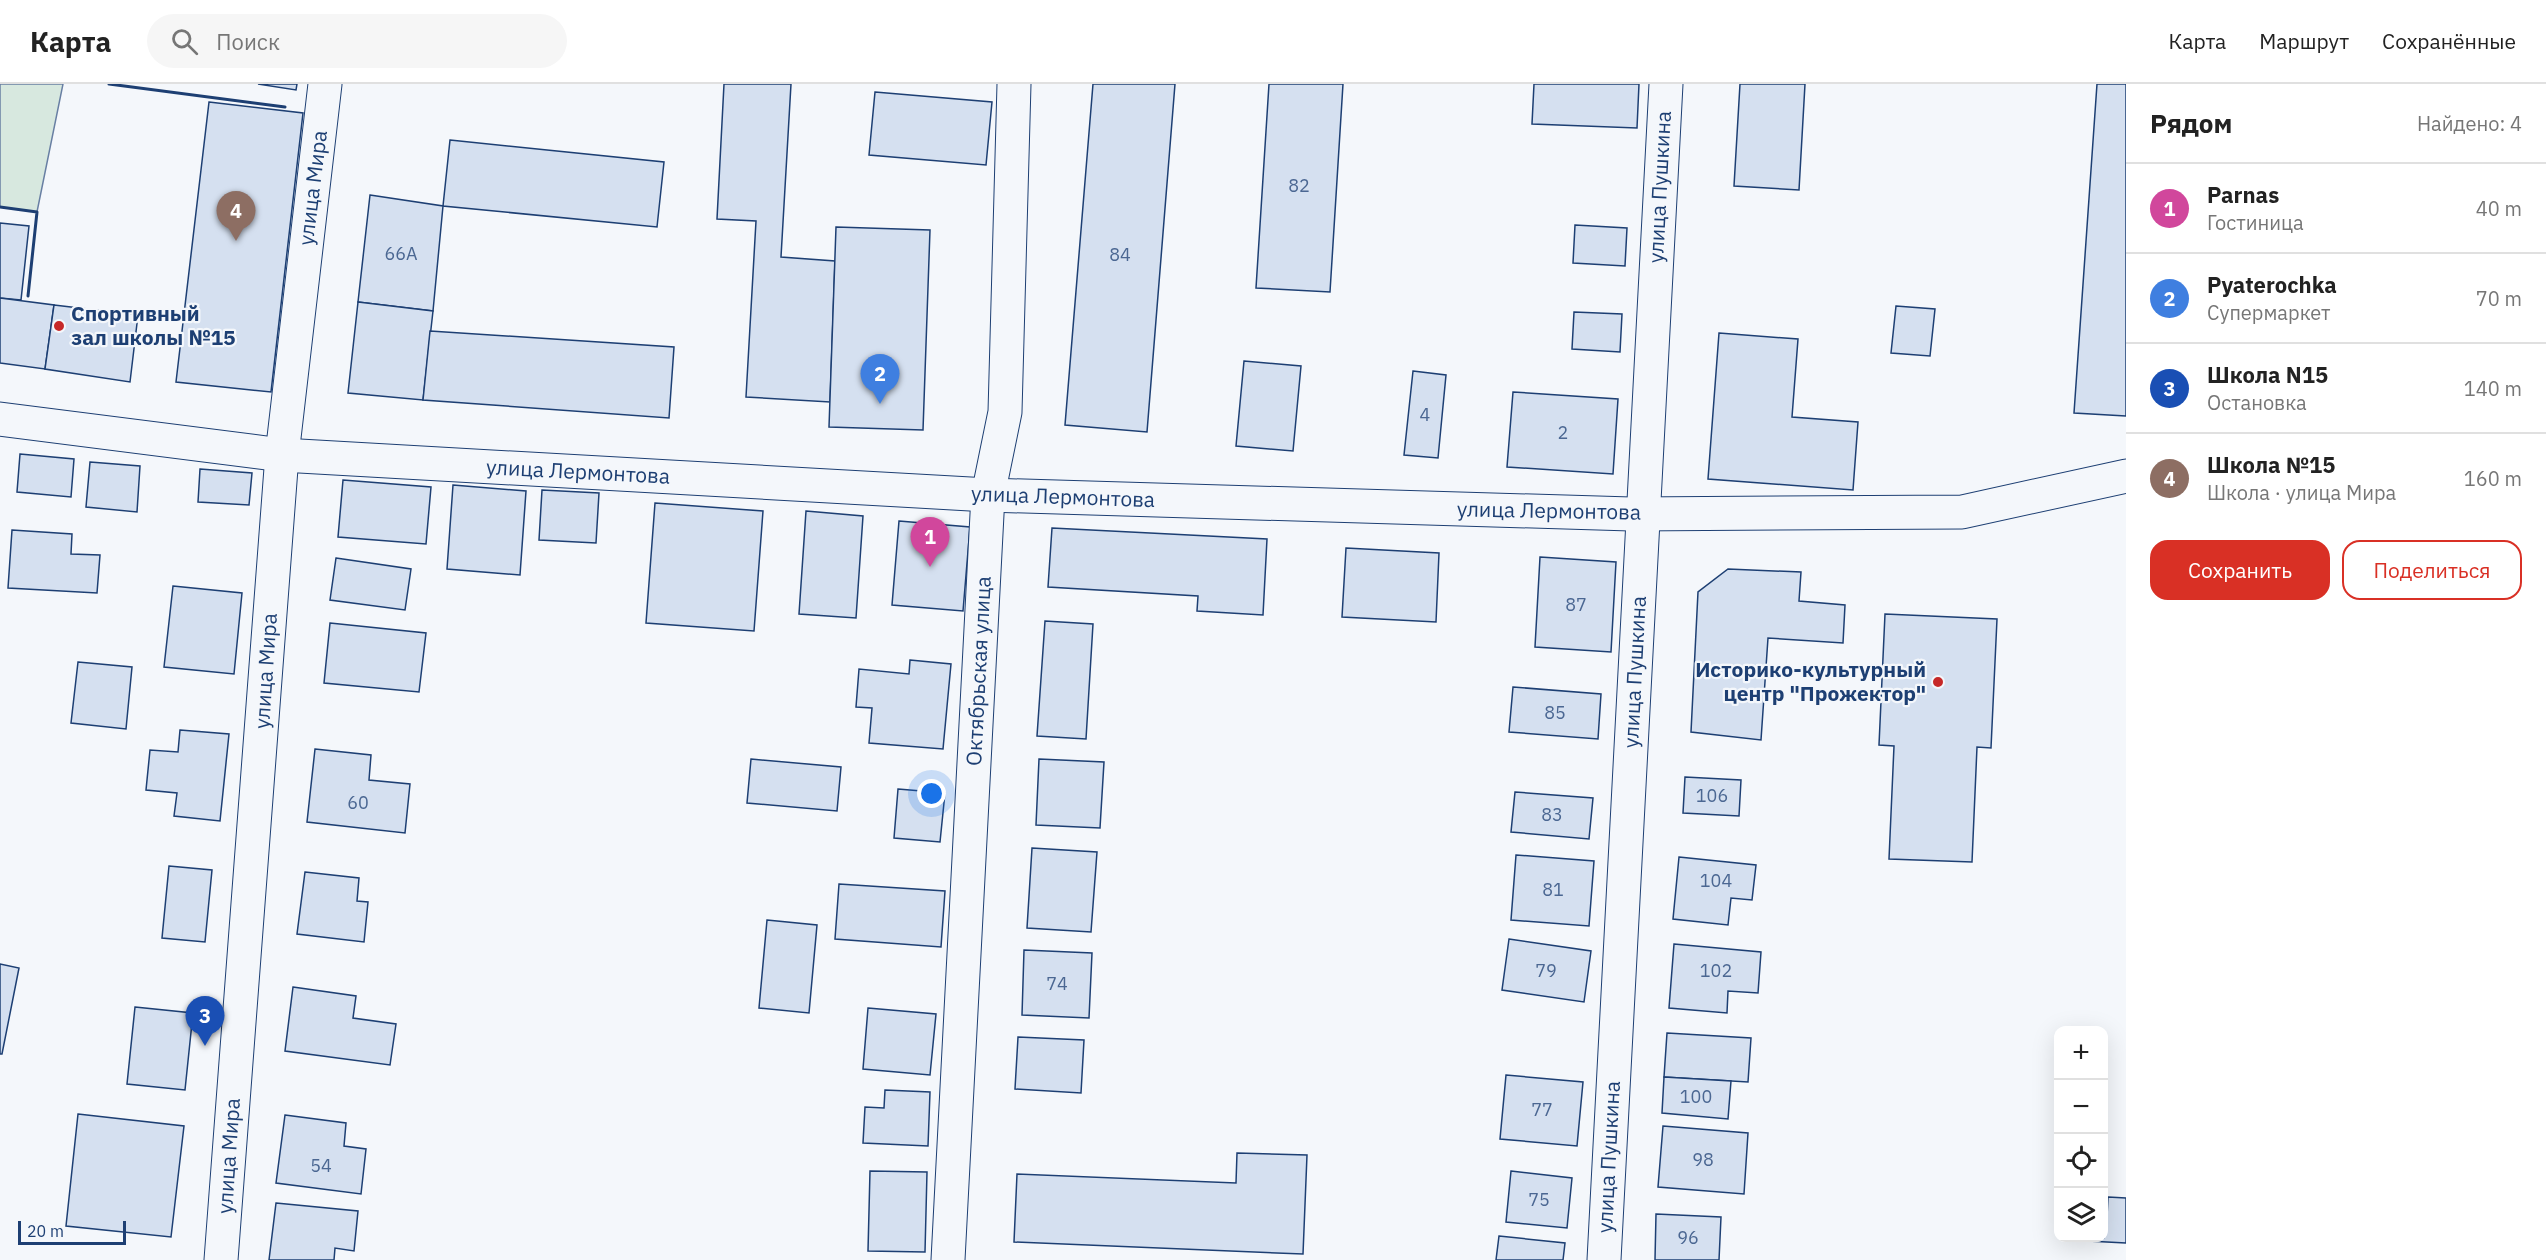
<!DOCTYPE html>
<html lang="ru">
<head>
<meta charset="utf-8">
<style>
	body { margin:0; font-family:"IBM Plex Sans",sans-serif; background:#f6f6f6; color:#222 }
	.controls { position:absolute; right:18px; bottom:18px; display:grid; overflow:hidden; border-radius:12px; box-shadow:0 6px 24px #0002 }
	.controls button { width:54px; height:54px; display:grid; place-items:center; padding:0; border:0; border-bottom:2px solid #e0e0e0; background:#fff; color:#222; font:30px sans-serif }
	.scale { position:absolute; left:18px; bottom:15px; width:108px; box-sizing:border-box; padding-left:6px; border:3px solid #1d3f73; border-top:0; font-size:16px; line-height:21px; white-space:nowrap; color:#1d3f73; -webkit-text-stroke:4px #f4f7fb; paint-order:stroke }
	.you { position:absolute; left:932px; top:710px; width:21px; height:21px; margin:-15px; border:4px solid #fff; border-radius:50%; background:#1a73e8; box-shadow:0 0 0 9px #1a73e833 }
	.badge { display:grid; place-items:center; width:39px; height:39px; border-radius:50%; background:#d93025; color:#fff; font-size:20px; font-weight:700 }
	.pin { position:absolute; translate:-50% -50px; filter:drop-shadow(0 2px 3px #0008) }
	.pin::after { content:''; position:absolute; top:32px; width:21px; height:18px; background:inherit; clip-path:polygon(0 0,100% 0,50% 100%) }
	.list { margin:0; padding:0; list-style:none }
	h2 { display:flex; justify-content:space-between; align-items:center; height:78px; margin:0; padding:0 24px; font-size:26px }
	h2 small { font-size:20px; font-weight:400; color:#767676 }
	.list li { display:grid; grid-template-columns:39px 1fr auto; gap:18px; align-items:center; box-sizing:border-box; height:90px; padding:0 24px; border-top:2px solid #e0e0e0 }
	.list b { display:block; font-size:22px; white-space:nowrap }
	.list p { margin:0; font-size:20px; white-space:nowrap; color:#767676 }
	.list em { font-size:20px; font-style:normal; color:#767676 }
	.actions { display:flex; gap:12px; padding:18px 24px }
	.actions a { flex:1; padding:14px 0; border:2px solid #d93025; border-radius:18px; text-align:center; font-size:21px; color:#d93025 }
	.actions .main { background:#d93025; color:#fff }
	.icon { flex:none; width:33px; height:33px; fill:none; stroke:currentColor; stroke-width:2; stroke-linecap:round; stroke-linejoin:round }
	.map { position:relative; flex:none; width:2126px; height:1176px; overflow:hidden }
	header { display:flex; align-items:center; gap:36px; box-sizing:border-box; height:84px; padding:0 30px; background:#fff; border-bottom:2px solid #e0e0e0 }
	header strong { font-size:28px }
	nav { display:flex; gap:33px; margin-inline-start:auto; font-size:21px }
	.search { width:420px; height:54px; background:#f6f6f6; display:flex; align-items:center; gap:15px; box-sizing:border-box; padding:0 21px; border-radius:33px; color:#767676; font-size:22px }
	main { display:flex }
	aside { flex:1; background:#fff }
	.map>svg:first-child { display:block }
	.green { fill:#d7e8df; stroke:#687fa3; stroke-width:1.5 }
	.building { fill:#d5e0f0; stroke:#1d3f73; stroke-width:1.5 }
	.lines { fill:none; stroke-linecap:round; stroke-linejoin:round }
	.minor-casing { stroke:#1d3f73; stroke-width:35 }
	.major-casing { stroke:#1d3f73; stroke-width:35 }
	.minor { stroke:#f4f7fb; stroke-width:33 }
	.major { stroke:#f4f7fb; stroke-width:33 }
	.wall { stroke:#1d3f73; stroke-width:3 }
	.poi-dot { fill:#c62828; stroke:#f4f7fb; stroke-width:2 }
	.labels { text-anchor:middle; stroke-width:4.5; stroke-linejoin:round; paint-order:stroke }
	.number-label { font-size:18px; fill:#4b6792 }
	.street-label { font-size:21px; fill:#1d3f73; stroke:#f4f7fb }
	.poi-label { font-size:21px; font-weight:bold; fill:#1d3f73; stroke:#f4f7fb; text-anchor:start }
</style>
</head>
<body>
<header>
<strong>Карта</strong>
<div class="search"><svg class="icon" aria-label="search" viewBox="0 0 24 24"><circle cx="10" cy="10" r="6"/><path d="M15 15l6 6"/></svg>Поиск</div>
<nav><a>Карта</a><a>Маршрут</a><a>Сохранённые</a></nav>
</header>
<main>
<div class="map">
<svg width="2126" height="1176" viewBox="0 0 2126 1176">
	<rect width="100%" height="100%" fill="#f4f7fb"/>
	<polygon class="green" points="0,0 63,0 37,128 0,123"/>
	<g class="building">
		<polygon points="258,0 297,0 296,6"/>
		<polygon points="724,0 791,0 781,173 835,177 830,318 746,313 756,137 717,135"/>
		<polygon points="1093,0 1175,0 1147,348 1065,341"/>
		<polygon points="1269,0 1343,0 1330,208 1256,204"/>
		<polygon points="1534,0 1639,0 1637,44 1532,40"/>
		<polygon points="1740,0 1805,0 1799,106 1734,102"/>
		<polygon points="2097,0 2126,0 2126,332 2074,329"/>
		<polygon points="875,8 992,18 986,81 869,71"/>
		<polygon points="209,18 303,29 271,308 176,298"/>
		<polygon points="450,56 664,78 657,143 443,122"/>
		<polygon points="370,111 443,122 433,227 358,218"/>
		<polygon points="0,139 29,142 21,216 0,214"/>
		<polygon points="1575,141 1627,144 1625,182 1573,179"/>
		<polygon points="836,143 930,146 923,346 829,343"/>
		<polygon points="0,214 54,221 45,285 0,279"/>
		<polygon points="358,218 433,227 423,316 348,309"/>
		<polygon points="54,221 138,231 130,298 45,285"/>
		<polygon points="1896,222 1935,225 1930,272 1891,269"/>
		<polygon points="1574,228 1622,230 1620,268 1572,265"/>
		<polygon points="430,247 674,263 669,334 423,316"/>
		<polygon points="1719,249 1798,255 1792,333 1858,338 1853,406 1708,395"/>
		<polygon points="1244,277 1301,282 1293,367 1236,362"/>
		<polygon points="1413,287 1446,291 1438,374 1404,371"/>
		<polygon points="1513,308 1618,315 1613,390 1507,383"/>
		<polygon points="20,370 74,375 71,413 17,408"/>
		<polygon points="90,378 140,382 137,428 86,423"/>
		<polygon points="200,385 252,389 249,421 198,418"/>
		<polygon points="343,396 431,403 426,460 338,453"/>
		<polygon points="453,401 526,407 520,491 447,485"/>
		<polygon points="542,406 599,409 596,459 539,456"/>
		<polygon points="655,419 763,427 754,547 646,539"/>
		<polygon points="806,427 863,432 856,534 799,530"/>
		<polygon points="899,437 970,443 963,527 892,521"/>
		<polygon points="1052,444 1267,455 1263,531 1197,527 1198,512 1048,503"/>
		<polygon points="12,446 72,450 71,470 100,471 97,509 8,504"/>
		<polygon points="1346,464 1439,469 1436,538 1342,533"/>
		<polygon points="1540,473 1616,478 1611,568 1535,563"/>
		<polygon points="336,474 411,485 405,526 330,516"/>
		<polygon points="1728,485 1801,488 1799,517 1845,521 1843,559 1768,554 1761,656 1691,648 1698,508"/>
		<polygon points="173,502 242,509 234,590 164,583"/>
		<polygon points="1885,530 1997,535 1991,664 1977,663 1972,778 1889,775 1894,662 1879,661"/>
		<polygon points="1045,537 1093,540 1086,655 1037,652"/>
		<polygon points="330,539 426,549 419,608 324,599"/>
		<polygon points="910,576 951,580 943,665 869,659 872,624 856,623 859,585 909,590"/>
		<polygon points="78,578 132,583 126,645 71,639"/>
		<polygon points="1513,603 1601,610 1598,655 1509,648"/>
		<polygon points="180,646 229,650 220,737 174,732 177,709 146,706 150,666 178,668"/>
		<polygon points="315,665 371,671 369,696 410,700 405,749 307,738"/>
		<polygon points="751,675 841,683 837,727 747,719"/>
		<polygon points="1039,675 1104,678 1100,744 1036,741"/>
		<polygon points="1685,693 1741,696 1739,732 1683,729"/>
		<polygon points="898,705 945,709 940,758 894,754"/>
		<polygon points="1515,708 1593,714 1589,755 1511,748"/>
		<polygon points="1032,764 1097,768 1091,848 1027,844"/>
		<polygon points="1516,771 1594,777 1589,842 1511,836"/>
		<polygon points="1679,773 1756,781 1752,816 1731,814 1728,841 1673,835"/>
		<polygon points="169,782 212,786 205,858 162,854"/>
		<polygon points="305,788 359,794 357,817 368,818 364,858 297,850"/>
		<polygon points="839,800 945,807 941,863 835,855"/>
		<polygon points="767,836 817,841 809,929 759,924"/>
		<polygon points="1509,855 1591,867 1584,918 1502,906"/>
		<polygon points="1674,860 1761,868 1758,909 1728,907 1727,929 1669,924"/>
		<polygon points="1024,866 1092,869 1089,934 1022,931"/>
		<polygon points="0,880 19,884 2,970 0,970"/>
		<polygon points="293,903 356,912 353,934 396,940 390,981 285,967"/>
		<polygon points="135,923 193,929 185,1006 127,1000"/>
		<polygon points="868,924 936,930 930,991 863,985"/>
		<polygon points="1667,949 1751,954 1748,998 1664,993"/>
		<polygon points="1018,953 1084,956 1081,1009 1015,1005"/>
		<polygon points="1506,991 1583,998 1577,1062 1500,1055"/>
		<polygon points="1664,993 1731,997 1728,1035 1662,1029"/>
		<polygon points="885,1006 930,1008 928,1062 863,1059 865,1023 884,1024"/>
		<polygon points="78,1030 184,1042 171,1153 66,1142"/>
		<polygon points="285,1031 346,1039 344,1062 366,1065 361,1110 276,1099"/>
		<polygon points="1663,1042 1748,1049 1744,1110 1658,1103"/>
		<polygon points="1237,1069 1307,1071 1303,1170 1014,1158 1017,1090 1236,1099"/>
		<polygon points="870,1087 927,1088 925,1168 868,1167"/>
		<polygon points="1511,1087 1572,1094 1567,1144 1506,1138"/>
		<polygon points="2108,1113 2126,1114 2126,1159 2088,1157 2088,1154 2104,1154 2104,1133 2107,1133"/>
		<polygon points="276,1119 358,1127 354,1167 335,1164 334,1176 269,1176"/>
		<polygon points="1656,1130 1721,1133 1719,1176 1655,1176"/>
		<polygon points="1499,1152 1565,1159 1563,1176 1496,1176"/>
	</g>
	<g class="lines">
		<g class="minor-casing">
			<g id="minor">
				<polyline points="221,1176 282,371 325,0"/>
				<polyline points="948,1176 988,411 1005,328 1014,0"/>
				<polyline points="1604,1176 1666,0"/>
			</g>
		</g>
		<g class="major-casing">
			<polyline id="major" points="0,335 282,371 988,411 1631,430 1962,428 2126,392"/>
		</g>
		<use href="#minor" class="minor"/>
		<use href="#major" class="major"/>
		<g class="wall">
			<polyline points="109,0 285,23"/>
			<polyline points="0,123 37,128 28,212"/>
		</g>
	</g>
	<g class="poi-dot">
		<circle cx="59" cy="242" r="6"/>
		<circle cx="1938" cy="598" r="6"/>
	</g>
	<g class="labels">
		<g class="number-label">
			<text x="1299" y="108">82</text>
			<text x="401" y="176">66А</text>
			<text x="1120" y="177">84</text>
			<text x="1425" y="337">4</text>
			<text x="1563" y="355">2</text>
			<text x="1576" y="527">87</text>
			<text x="1555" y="635">85</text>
			<text x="1712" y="718">106</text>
			<text x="358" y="725">60</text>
			<text x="1552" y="737">83</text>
			<text x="1716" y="803">104</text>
			<text x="1553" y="812">81</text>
			<text x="1546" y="893">79</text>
			<text x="1716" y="893">102</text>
			<text x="1057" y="906">74</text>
			<text x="1696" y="1019">100</text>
			<text x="1542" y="1032">77</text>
			<text x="1703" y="1082">98</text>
			<text x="321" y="1088">54</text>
			<text x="1539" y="1122">75</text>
			<text x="1688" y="1160">96</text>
		</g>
		<g class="street-label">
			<text transform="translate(1660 103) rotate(-87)" y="7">улица Пушкина</text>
			<text transform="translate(313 104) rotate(-83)" y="7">улица Мира</text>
			<text transform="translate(578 388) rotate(3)" y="7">улица Лермонтова</text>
			<text transform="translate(1063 413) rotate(2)" y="7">улица Лермонтова</text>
			<text transform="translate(1549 427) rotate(1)" y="7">улица Лермонтова</text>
			<text transform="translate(266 587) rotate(-86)" y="7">улица Мира</text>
			<text transform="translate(979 587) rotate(-87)" y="7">Октябрьская улица</text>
			<text transform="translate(1635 588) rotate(-87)" y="7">улица Пушкина</text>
			<text transform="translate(229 1072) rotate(-86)" y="7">улица Мира</text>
			<text transform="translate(1609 1073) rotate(-87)" y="7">улица Пушкина</text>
		</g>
		<g class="poi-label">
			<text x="71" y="237">Спортивный<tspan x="71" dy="24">зал школы №15</tspan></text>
			<text x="1926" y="593" text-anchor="end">Историко-культурный<tspan x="1926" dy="24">центр "Прожектор"</tspan></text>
		</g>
	</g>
</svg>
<div class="controls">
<button>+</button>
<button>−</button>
<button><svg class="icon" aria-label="locate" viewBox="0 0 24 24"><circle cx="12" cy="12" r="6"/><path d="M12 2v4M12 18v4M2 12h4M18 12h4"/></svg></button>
<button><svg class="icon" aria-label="layers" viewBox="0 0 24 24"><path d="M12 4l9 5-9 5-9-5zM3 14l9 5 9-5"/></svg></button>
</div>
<div class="scale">20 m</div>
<div class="you"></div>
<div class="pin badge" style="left:930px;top:483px;background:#d1479c">1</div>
<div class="pin badge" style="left:880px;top:320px;background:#3f7fe0">2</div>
<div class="pin badge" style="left:205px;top:962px;background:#1a4fb4">3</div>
<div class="pin badge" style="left:236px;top:157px;background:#8d6e63">4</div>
</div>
<aside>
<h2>Рядом<small>Найдено: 4</small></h2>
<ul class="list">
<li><span class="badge" style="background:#d1479c">1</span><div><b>Parnas</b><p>Гостиница</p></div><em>40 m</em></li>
<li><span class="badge" style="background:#3f7fe0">2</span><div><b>Pyaterochka</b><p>Супермаркет</p></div><em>70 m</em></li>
<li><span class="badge" style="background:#1a4fb4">3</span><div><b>Школа N15</b><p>Остановка</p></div><em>140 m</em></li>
<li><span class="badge" style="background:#8d6e63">4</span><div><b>Школа №15</b><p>Школа · улица Мира</p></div><em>160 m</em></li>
</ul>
<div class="actions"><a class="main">Сохранить</a><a>Поделиться</a></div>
</aside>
</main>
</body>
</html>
